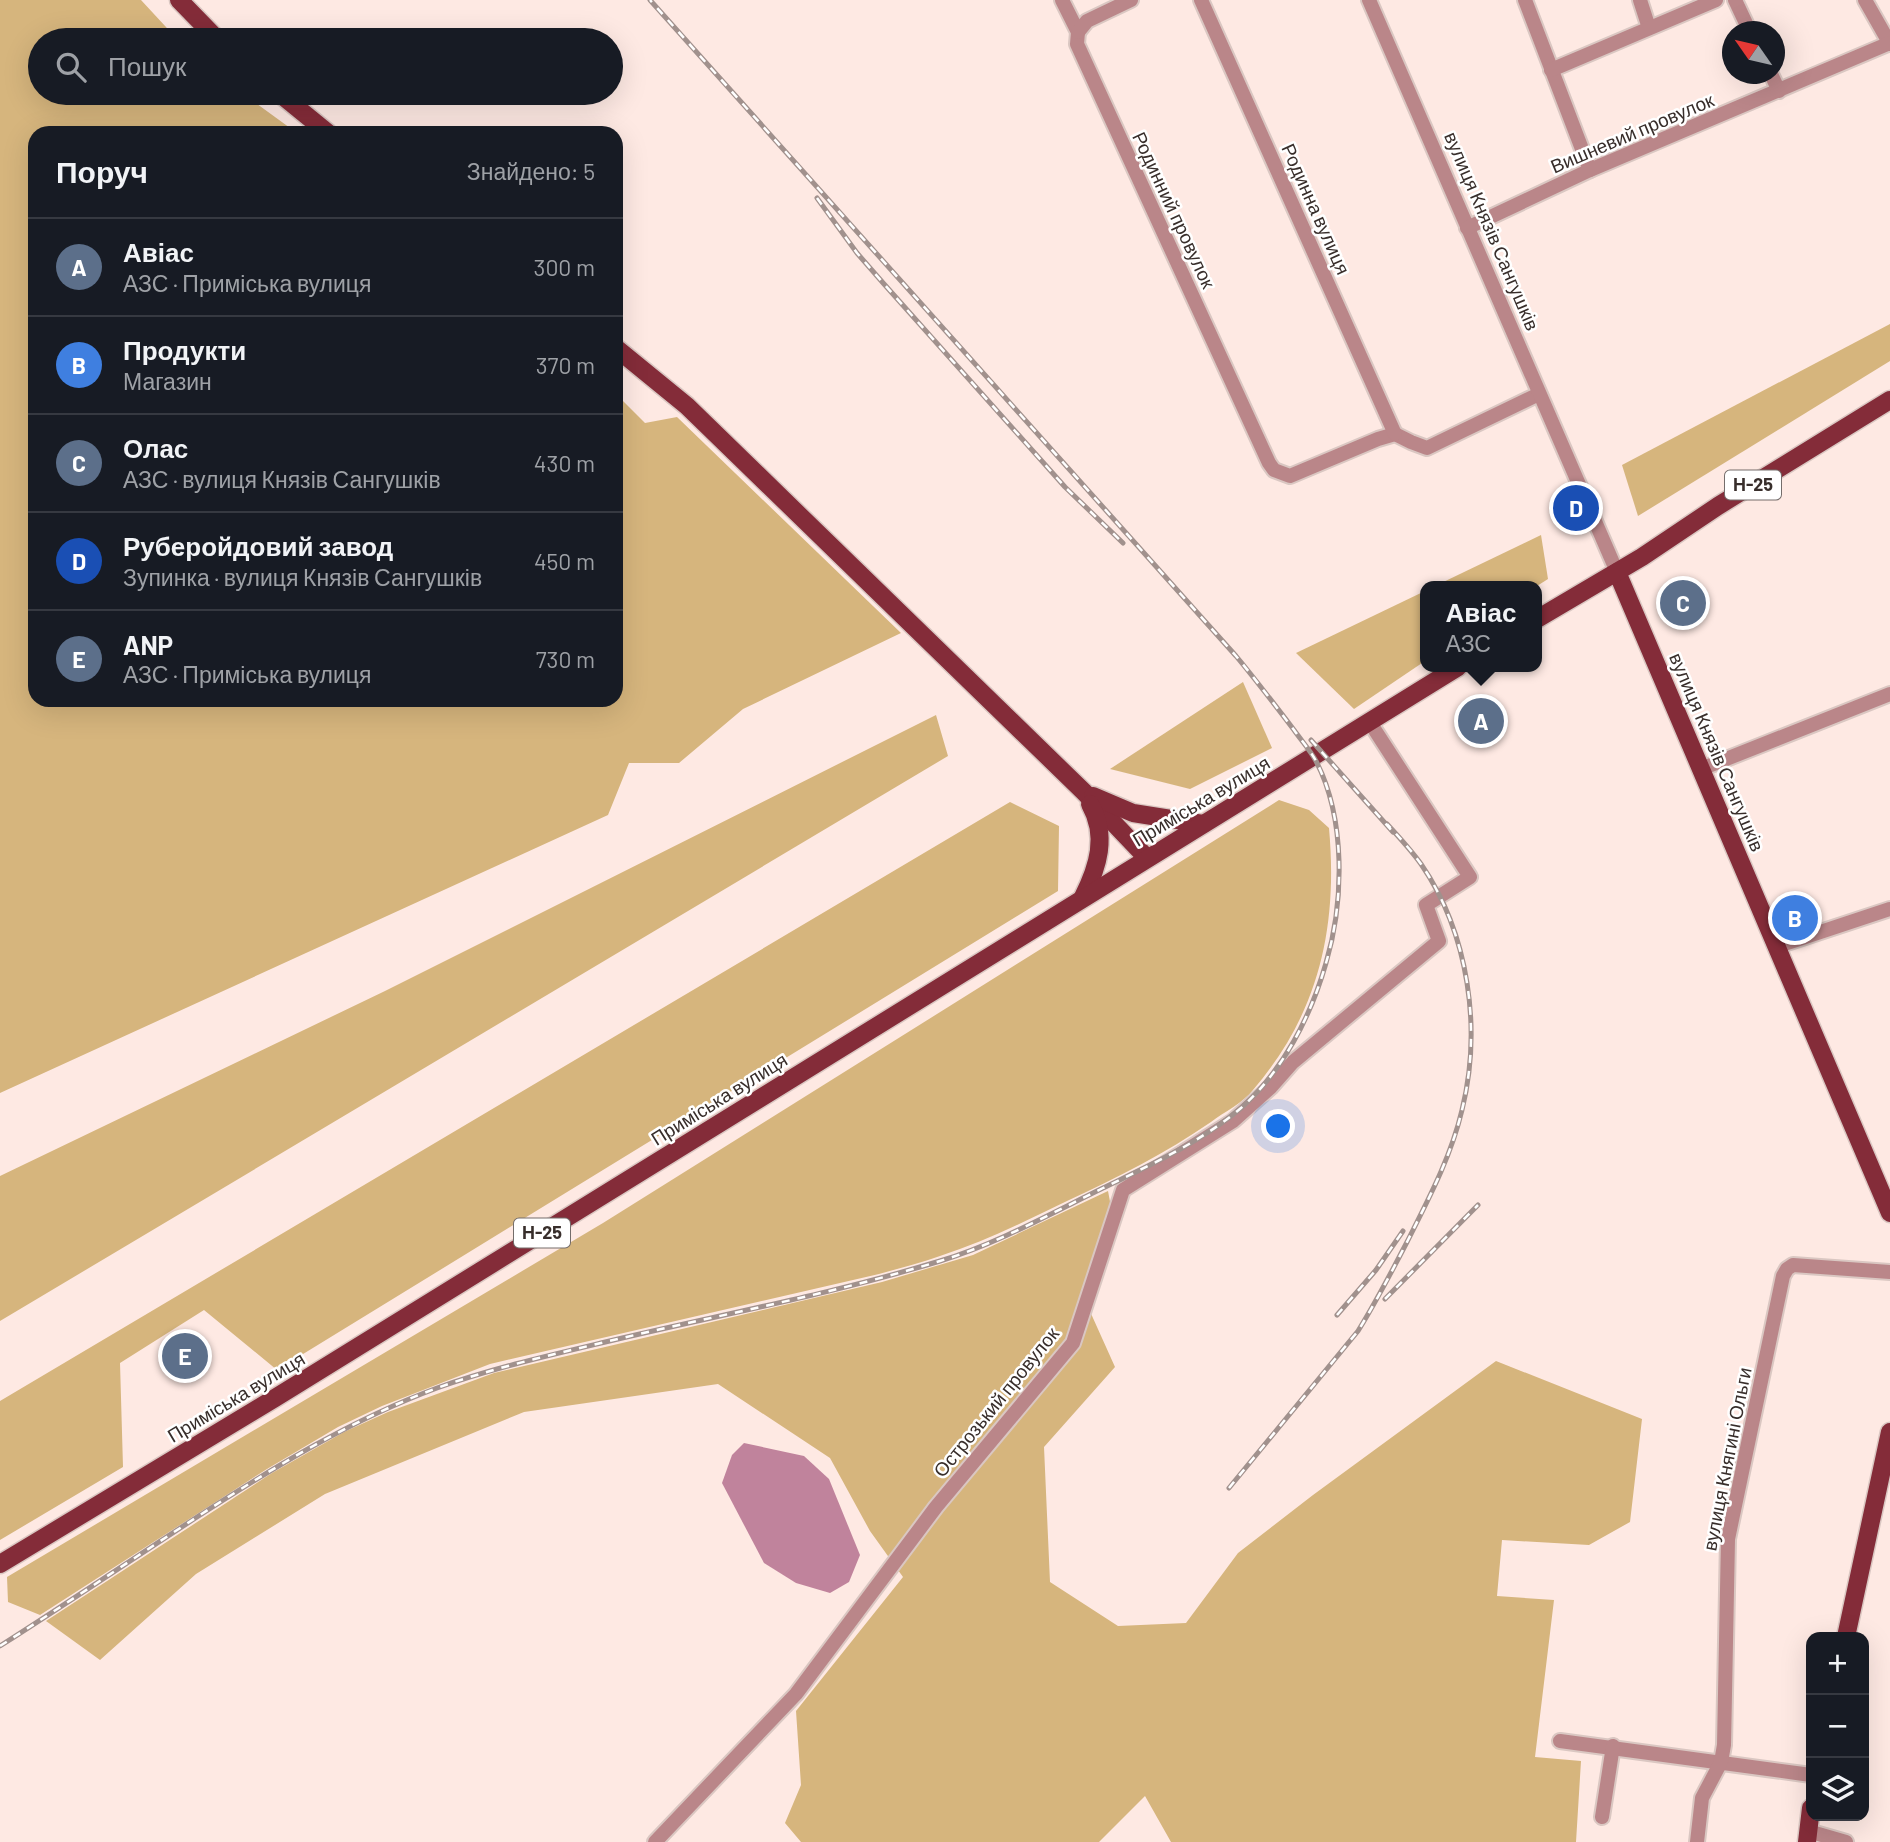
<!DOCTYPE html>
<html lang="uk">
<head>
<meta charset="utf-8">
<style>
	body { margin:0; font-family:Barlow,sans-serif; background:#20242c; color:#f1f3f6 }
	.controls { position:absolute; right:21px; bottom:21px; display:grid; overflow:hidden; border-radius:14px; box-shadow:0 7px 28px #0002 }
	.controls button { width:63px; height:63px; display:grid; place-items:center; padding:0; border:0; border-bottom:2px solid #363941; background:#171b24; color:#f1f3f6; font:35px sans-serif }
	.compass { position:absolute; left:1722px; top:21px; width:63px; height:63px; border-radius:50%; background:#171b24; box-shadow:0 7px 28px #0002; rotate:304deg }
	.you { position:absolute; left:1279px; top:1127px; width:24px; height:24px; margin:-18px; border:5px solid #fff; border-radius:50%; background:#1a73e8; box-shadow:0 0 0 10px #1a73e833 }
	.badge { display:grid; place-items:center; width:46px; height:46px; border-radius:50%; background:#8c9099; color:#fff; font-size:23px; font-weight:700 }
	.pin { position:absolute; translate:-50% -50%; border:4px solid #fff; box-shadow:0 2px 7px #0006 }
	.popup { position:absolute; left:1420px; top:581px; width:122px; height:91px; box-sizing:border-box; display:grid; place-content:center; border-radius:14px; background:#171b24; filter:drop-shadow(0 2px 5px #0005); font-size:23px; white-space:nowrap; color:#9ea1a6 }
	.popup b { font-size:26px; color:#f1f3f6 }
	.popup::after { content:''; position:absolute; left:50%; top:100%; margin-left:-14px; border:14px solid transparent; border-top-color:#171b24 }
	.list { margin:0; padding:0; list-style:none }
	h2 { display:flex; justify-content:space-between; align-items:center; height:91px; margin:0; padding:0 28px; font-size:30px }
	h2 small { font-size:23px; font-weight:400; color:#9ea1a6 }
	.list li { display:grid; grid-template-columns:46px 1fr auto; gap:21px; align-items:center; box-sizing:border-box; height:98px; padding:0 28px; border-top:2px solid #363941 }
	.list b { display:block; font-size:26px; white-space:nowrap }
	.list p { margin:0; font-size:23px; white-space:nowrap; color:#9ea1a6 }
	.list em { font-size:23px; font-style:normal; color:#9ea1a6 }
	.icon { flex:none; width:38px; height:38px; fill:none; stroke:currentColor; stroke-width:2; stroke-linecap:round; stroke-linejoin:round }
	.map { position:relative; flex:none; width:1890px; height:1842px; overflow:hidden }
	.search { position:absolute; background:#171b24; box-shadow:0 7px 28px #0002; left:28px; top:28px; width:595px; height:77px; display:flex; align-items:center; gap:18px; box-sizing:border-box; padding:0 24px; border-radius:38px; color:#9ea1a6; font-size:26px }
	.panel { position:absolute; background:#171b24; box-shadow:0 7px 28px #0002; left:28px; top:126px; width:595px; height:581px; border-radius:21px }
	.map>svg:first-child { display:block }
	.forest { fill:#d6b57d }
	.water { fill:#c0839c }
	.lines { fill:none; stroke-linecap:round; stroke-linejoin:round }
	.minor-casing { stroke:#dac7c2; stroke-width:18 }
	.major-casing { stroke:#dac7c2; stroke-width:21 }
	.minor { stroke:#ba8689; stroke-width:14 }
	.major { stroke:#842c39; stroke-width:18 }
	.rail-casing { stroke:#a1918d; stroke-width:5 }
	.rail { stroke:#fff; stroke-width:2.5; stroke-dasharray:8; stroke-linecap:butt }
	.labels { text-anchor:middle; stroke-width:5; stroke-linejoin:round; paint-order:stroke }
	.shield { fill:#fff; stroke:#746d6b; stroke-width:2 }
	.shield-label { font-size:18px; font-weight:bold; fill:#382e2b }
	.street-label { font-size:19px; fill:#382e2b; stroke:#fff }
</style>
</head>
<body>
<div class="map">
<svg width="1890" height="1842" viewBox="0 0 1890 1842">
	<rect width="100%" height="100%" fill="#fee9e3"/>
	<g class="forest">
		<polygon points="0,0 141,0 178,40 40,40 40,93 242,93 297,133 35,133 35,700 616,700 616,394 645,423 677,417 901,633 743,709 679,763 629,763 608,815 0,1093"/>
		<polygon points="1890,324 1890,361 1638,516 1622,465"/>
		<polygon points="1541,535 1548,579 1537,586 1435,586"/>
		<polygon points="1425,591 1425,661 1354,709 1296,653"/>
		<polygon points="1243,682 1272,748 1190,789 1110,769"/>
		<polygon points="936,715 948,756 0,1321 0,1176 385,991"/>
		<path d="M1279,800L1309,810L1329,828C1338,928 1319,1013 1253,1090C1243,1103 1224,1112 1211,1122C1166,1153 1117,1178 1067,1201C1026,1221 984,1242 940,1256C920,1263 900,1268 879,1274L490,1364L382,1406L338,1427L267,1469L40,1615L8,1602L7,1577L603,1223Z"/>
		<polygon points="1010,802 1059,826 1058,891 277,1370 204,1310 120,1363 123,1467 0,1540 0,1401"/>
		<polygon points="1108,1191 1112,1212 1084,1298 1115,1367 1044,1447 1050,1582 1118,1626 1186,1623 1238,1553 1313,1495 1496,1361 1642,1419 1630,1522 1589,1545 1502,1540 1497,1596 1554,1600 1535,1757 1581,1761 1576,1842 1171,1842 1145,1796 1099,1842 801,1842 785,1823 801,1785 796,1711 903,1577 870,1531 830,1458 718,1384 524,1412 325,1494 196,1574 100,1660 46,1621 272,1473 344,1432 388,1412 494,1373 882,1282 973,1255"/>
	</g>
	<polygon class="water" points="744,1443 804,1456 829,1479 860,1555 849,1582 830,1593 796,1583 764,1563 722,1483 732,1455"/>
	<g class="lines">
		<g class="minor-casing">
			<g id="minor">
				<polyline points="1062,0 1078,32 1077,44 1269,463 1274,470 1290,476 1378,439 1395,434 1411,442 1427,448 1539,394"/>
				<polyline points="1201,0 1395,434"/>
				<polyline points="1369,0 1617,572"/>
				<polyline points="1525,0 1590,170"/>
				<polyline points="1640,0 1649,28"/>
				<polyline points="1735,0 1750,32"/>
				<polyline points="1865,0 1890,44"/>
				<polyline points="1078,32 1087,21 1131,0"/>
				<polyline points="1551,70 1716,0"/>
				<polyline points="1771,74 1779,91"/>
				<polyline points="1467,228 1590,170 1890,43"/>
				<polyline points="1701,769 1890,694"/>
				<polyline points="1778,946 1890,909"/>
				<polyline points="1560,1741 1811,1775"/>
				<polyline points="1602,1817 1613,1746"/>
				<polyline points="1808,1831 1846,1842"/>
				<polyline points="655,1842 796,1694 936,1507 1073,1343 1123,1190 1233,1121 1271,1087 1293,1062 1439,941 1426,905 1470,877 1369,721"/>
				<polyline points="1697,1842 1702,1798 1721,1762 1724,1745 1728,1539 1783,1276 1787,1269 1793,1265 1890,1272"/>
			</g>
		</g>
		<g class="major-casing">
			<g id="major">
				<polyline points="179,0 218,40"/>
				<polyline points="279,93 328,133"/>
				<polyline points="616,348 687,406 1084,792 1147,858"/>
				<polyline points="1617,572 1890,1213"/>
				<polyline points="1537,619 1642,557 1718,506 1890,400"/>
				<polyline points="1093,796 1133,813 1203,824"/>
				<path d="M1083,897C1098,867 1108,836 1090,804"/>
				<polyline points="0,1564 275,1398 1458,667"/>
				<polyline points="1846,1637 1890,1432"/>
				<polyline points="1807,1842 1811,1808"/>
			</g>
		</g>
		<use href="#minor" class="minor"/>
		<use href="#major" class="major"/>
		<g class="rail-casing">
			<g id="rail">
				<polyline points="817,198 857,253 884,284 1065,487 1123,543"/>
				<polyline points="1311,740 1393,832"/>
				<polyline points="1385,1299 1478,1205"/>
				<polyline points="1337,1315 1376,1270 1403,1231"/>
				<path d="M1229,1488L1358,1331C1376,1302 1391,1273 1407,1242C1428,1200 1451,1157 1462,1110C1482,1029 1469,934 1421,864C1411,850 1399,837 1387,824"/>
				<path d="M0,1646C66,1604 131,1560 197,1517C274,1467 351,1420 437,1388C490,1369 546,1356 601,1343C713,1316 829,1295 940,1261C996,1244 1050,1214 1103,1188C1150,1165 1201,1142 1241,1108C1283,1071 1311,1016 1326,963C1344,902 1346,819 1316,761C1310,750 1301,740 1294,730C1275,705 1256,680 1236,656L650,0"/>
			</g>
		</g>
		<use href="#rail" class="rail"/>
	</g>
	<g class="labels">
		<g class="shield">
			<rect x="1725" y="470.5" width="56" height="29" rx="5"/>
			<rect x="514" y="1218.5" width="56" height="29" rx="5"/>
		</g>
		<g class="shield-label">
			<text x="1753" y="491">Н-25</text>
			<text x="542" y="1239">Н-25</text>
		</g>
		<g class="street-label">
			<text transform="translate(1632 133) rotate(-23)" y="7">Вишневий провулок</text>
			<text transform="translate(1316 209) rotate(66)" y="7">Родинна вулиця</text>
			<text transform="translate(1174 210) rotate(65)" y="7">Родинний провулок</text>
			<text transform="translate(1492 231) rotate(67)" y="7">вулиця Князів Сангушків</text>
			<text transform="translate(1717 752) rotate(67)" y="7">вулиця Князів Сангушків</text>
			<text transform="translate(1201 801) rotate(-31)" y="7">Приміська вулиця</text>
			<text transform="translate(719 1099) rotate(-32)" y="7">Приміська вулиця</text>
			<text transform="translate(236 1397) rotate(-31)" y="7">Приміська вулиця</text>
			<text transform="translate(996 1402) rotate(-51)" y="7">Острозький провулок</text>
			<text transform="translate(1727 1459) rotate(-79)" y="7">вулиця Княгині Ольги</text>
		</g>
	</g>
</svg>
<div class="controls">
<button>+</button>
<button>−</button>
<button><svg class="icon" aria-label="layers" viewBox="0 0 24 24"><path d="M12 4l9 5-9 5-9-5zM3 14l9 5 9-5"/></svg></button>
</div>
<svg class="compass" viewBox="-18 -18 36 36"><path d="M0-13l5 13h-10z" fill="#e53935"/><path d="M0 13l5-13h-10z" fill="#9ea1a6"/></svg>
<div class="you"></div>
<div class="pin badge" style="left:1481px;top:721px;background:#5c6f8a">A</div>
<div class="popup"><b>Авіас</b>АЗС</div>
<div class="pin badge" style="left:1795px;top:918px;background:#3f7fe0">B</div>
<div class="pin badge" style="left:1683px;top:603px;background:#5c6f8a">C</div>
<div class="pin badge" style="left:1576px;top:508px;background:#1a4fb4">D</div>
<div class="pin badge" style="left:185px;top:1356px;background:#5c6f8a">E</div>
<div class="search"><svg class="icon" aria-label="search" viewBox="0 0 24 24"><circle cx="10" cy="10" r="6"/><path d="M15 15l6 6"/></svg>Пошук</div>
<section class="panel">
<h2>Поруч<small>Знайдено: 5</small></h2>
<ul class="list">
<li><span class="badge" style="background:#5c6f8a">A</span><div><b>Авіас</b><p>АЗС · Приміська вулиця</p></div><em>300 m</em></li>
<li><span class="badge" style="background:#3f7fe0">B</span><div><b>Продукти</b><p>Магазин</p></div><em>370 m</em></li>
<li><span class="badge" style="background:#5c6f8a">C</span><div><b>Олас</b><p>АЗС · вулиця Князів Сангушків</p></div><em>430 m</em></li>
<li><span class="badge" style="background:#1a4fb4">D</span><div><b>Руберойдовий завод</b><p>Зупинка · вулиця Князів Сангушків</p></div><em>450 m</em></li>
<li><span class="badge" style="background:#5c6f8a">E</span><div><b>ANP</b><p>АЗС · Приміська вулиця</p></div><em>730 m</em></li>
</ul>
</section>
</div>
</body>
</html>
